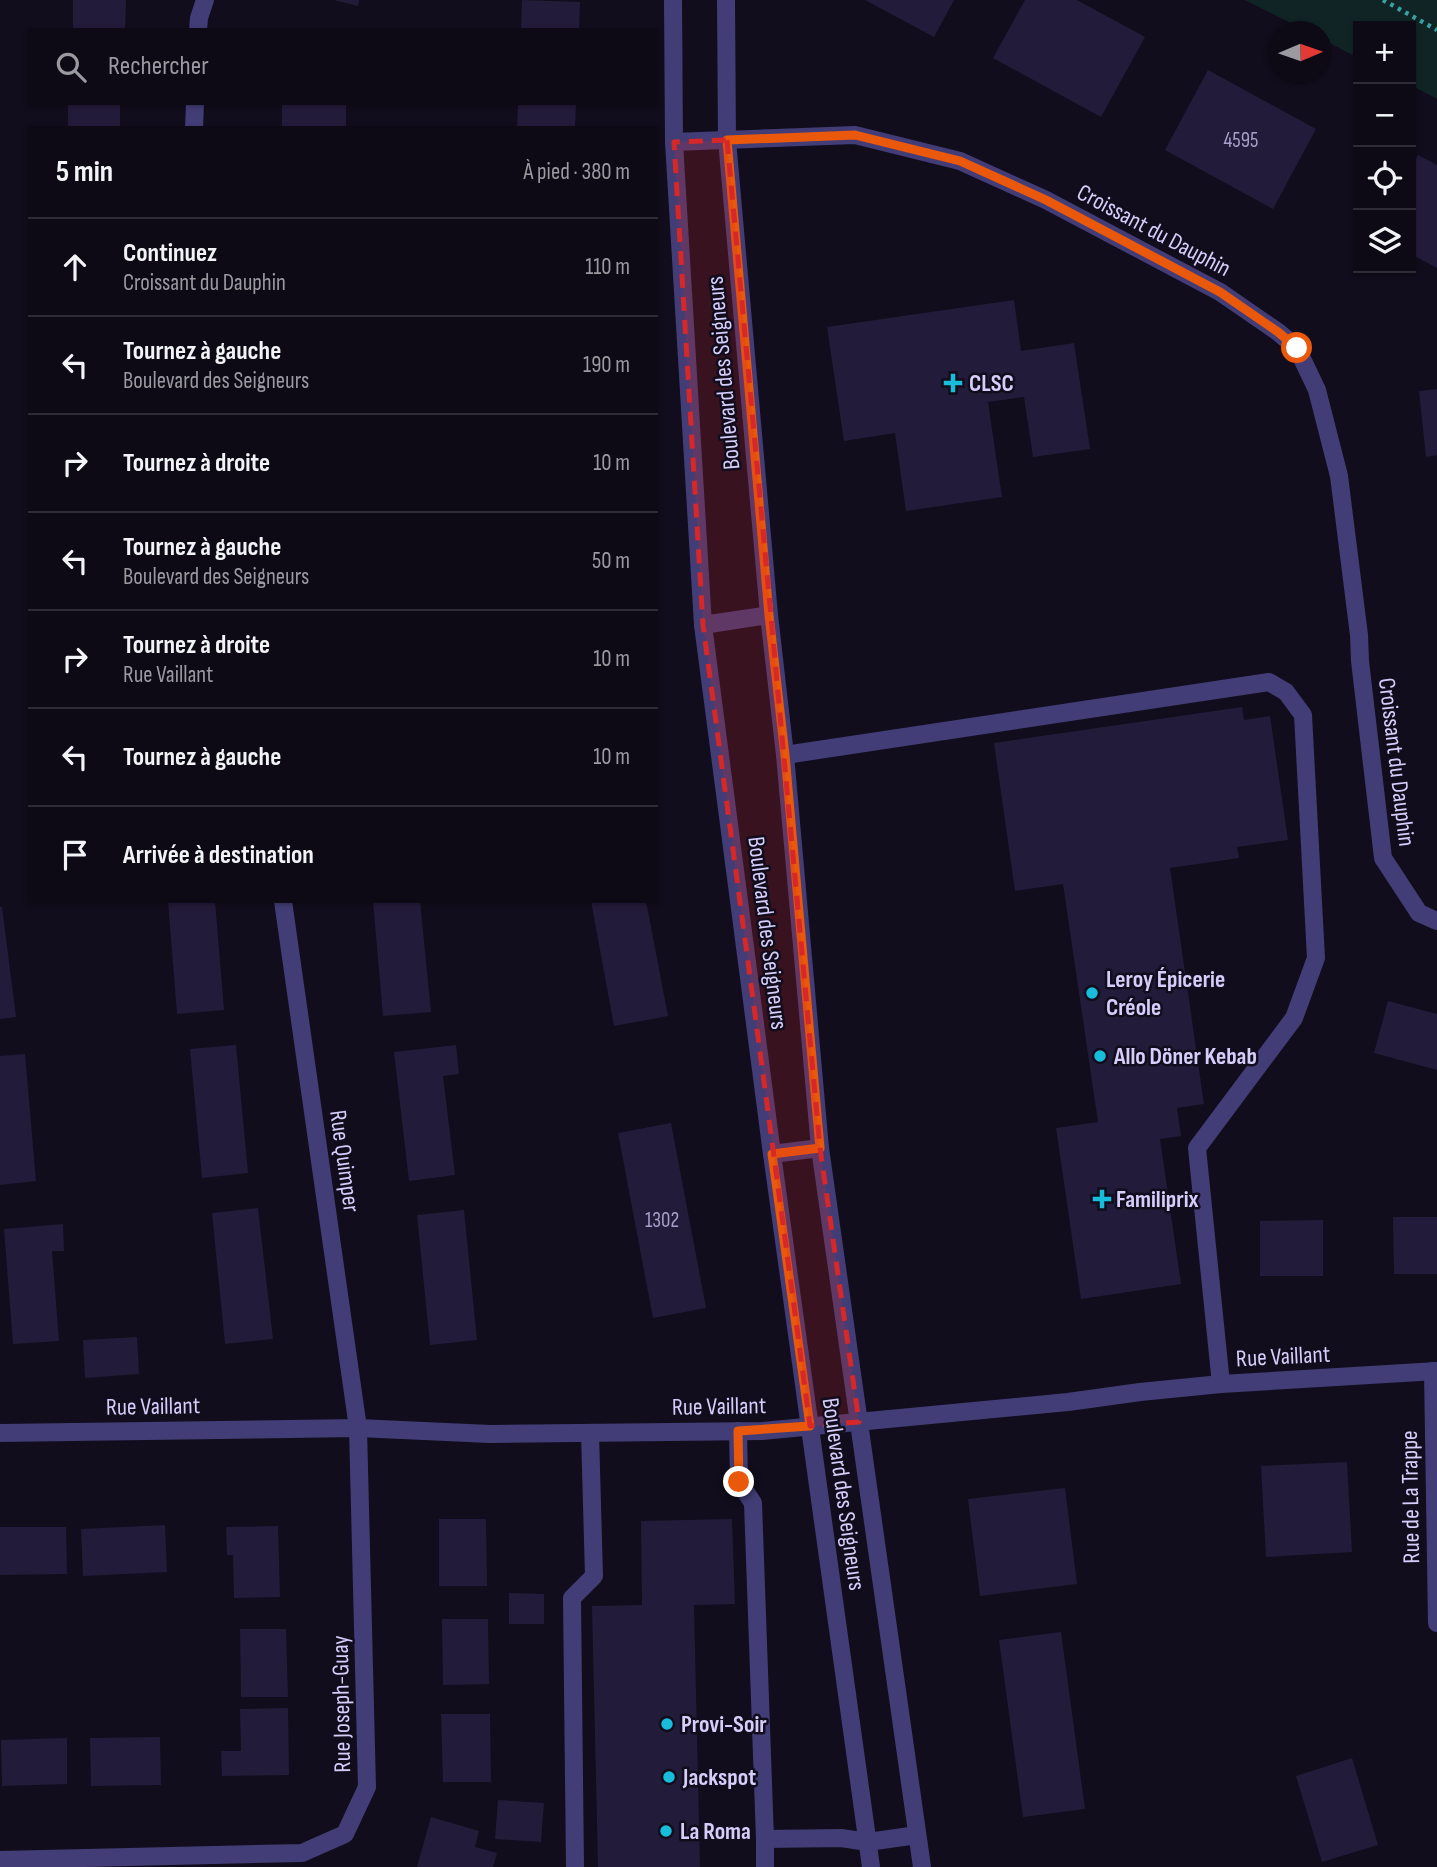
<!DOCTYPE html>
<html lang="fr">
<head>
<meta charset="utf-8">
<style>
	body { margin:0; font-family:"Sofia Sans Condensed",sans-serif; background:#1b1822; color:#f1f3f6 }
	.controls { position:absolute; right:21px; top:21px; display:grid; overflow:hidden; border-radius:0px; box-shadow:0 2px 5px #0004 }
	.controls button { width:63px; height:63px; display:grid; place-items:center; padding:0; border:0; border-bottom:2px solid #2d2b34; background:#0d0a15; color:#f1f3f6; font:35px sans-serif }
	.compass { position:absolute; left:1269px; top:21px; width:63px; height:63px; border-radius:50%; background:#0d0a15; box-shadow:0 2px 5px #0004; rotate:88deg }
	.stop { position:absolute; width:21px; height:21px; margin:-16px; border:5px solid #ea580c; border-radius:50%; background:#fff }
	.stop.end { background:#ea580c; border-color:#fff; box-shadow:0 2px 7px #0008 }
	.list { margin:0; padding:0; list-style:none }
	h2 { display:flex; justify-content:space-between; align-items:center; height:91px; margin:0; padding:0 28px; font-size:30px }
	h2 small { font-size:23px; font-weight:400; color:#9a9aa0 }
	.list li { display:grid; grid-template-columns:46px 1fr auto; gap:21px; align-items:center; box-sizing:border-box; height:98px; padding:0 28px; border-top:2px solid #2d2b34 }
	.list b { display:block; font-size:26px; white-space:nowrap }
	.list p { margin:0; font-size:23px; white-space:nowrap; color:#9a9aa0 }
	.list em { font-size:23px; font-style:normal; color:#9a9aa0 }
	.icon { flex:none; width:38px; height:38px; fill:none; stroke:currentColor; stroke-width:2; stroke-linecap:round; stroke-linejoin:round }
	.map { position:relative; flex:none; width:1437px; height:1867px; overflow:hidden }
	.search { position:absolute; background:#0d0a15; box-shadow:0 2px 5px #0004; left:28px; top:28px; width:630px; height:77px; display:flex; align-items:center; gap:18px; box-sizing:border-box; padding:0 24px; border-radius:0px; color:#9a9aa0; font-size:26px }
	.panel { position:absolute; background:#0d0a15; box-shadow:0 2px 5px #0004; left:28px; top:126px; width:630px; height:777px; border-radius:0px }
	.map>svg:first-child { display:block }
	.green { fill:#112425 }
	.building { fill:#231b3a }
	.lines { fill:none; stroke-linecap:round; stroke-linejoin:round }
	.path { stroke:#39a2a1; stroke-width:4.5; stroke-dasharray:3.5 5; stroke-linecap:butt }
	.minor { stroke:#423d76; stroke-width:18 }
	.route { stroke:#ea580c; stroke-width:9 }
	.marked { fill:#d62828; fill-opacity:0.2; stroke:#d62828; stroke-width:5; stroke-dasharray:14 9; stroke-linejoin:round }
	.poi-dot { fill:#18bddb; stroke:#110d1c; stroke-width:2.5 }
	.labels { text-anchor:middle; stroke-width:5; stroke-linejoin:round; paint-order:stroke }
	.number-label { font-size:21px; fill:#a8a0ca }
	.street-label { font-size:24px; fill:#d5cdfa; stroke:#110d1c }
	.poi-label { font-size:24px; font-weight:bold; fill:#d5cdfa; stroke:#110d1c; text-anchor:start }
</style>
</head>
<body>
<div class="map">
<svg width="1437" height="1867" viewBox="0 0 1437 1867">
	<rect width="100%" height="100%" fill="#110d1c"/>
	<polygon class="green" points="1245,0 1437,0 1437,99 1411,85 1411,26 1358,26 1358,58 1322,39 1322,32 1307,31"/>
	<g class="building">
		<polygon points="73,0 126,0 125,30 73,30"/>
		<polygon points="334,0 359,0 358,6"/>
		<polygon points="522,0 580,2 579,30 521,30"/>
		<polygon points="865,0 954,0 934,37"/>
		<polygon points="1025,0 1077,0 1145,37 1101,117 993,58"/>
		<polygon points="1208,70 1316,129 1273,209 1165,150"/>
		<rect x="68" y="103" width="52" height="25"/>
		<rect x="282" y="103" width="64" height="25"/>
		<polygon points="518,103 576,103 575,128 517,128"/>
		<polygon points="1418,155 1437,165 1437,268 1411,254 1411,168"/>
		<polygon points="1014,300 1021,351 1074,343 1090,449 1033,457 1024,397 988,402 1002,497 906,511 895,433 844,441 827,327"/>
		<polygon points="1437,389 1437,455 1426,457 1419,391"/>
		<polygon points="1242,707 1244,720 1270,716 1288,840 1237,847 1239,858 1170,868 1204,1104 1177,1108 1181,1136 1160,1139 1181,1284 1081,1299 1056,1128 1098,1122 1063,884 1015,891 994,743"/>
		<polygon points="168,901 215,901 224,1010 177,1014"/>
		<polygon points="373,901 420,901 431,1012 383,1016"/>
		<polygon points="591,901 646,901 668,1016 614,1026"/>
		<polygon points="0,907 2,907 16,1017 0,1019"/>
		<polygon points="1388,1001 1437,1014 1437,1070 1374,1053"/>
		<polygon points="236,1045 248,1173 202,1178 190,1049"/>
		<polygon points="456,1045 459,1074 443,1076 455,1175 409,1181 394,1052"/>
		<polygon points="25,1054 36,1181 0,1185 0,1056"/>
		<polygon points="671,1123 706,1308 653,1318 618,1133"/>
		<polygon points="258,1208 273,1339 225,1344 212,1213"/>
		<polygon points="464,1210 477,1340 430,1345 417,1215"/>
		<polygon points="1393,1217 1437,1217 1437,1274 1394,1274"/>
		<polygon points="1323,1220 1323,1276 1260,1276 1260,1221"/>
		<polygon points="63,1224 64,1251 52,1251 59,1341 13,1344 4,1229"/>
		<polygon points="137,1337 139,1374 85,1378 83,1340"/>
		<polygon points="1347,1462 1352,1552 1266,1557 1261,1466"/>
		<polygon points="1065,1488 1077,1584 980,1596 968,1499"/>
		<polygon points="439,1519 486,1519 487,1586 439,1586"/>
		<polygon points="732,1519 735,1604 694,1605 700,1867 598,1867 592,1606 642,1605 641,1521"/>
		<polygon points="165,1525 167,1572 83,1576 81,1529"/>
		<polygon points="278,1526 280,1597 234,1598 233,1555 227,1555 226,1527"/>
		<polygon points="0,1527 66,1527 67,1574 0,1575"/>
		<polygon points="509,1593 544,1594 544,1624 509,1624"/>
		<polygon points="442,1619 488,1619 489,1684 443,1685"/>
		<polygon points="240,1629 286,1629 288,1697 241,1697"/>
		<polygon points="1061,1632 1085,1809 1023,1817 999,1640"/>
		<polygon points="288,1708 289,1775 222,1776 221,1751 241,1751 240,1709"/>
		<polygon points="441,1714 490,1714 491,1782 443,1782"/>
		<polygon points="160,1737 161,1785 91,1786 90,1738"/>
		<polygon points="67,1738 67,1784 2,1786 1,1740"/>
		<polygon points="1352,1758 1378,1845 1322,1862 1296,1776"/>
		<polygon points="498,1800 544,1803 541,1842 495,1839"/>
		<polygon points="431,1817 479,1831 475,1847 497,1853 493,1867 417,1867"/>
	</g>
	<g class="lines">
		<polyline class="path" points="1383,0 1437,30"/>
		<g class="minor">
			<polyline points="673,0 674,142 703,625 772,1154 871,1867"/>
			<polyline points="726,0 727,140 769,615 785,755 820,1148 922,1867"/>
			<polyline points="198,30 199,18 205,0"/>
			<polyline points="194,128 195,103"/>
			<polyline points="674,142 855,135 960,161 1046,200 1220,292 1278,332 1297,348 1317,390 1339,476 1359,635 1360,661 1383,858 1419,913 1437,921"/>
			<polyline points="703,625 769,615"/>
			<polyline points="785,755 1269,682 1286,692 1303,715 1316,958 1294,1018 1197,1148 1221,1384"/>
			<polyline points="772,1154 820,1148"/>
			<polyline points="1433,1371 1437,1623"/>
			<polyline points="738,1431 739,1482 753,1503 765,1839 841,1838 868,1842 917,1835"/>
			<polyline points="0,1433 358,1428 490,1434 762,1431 1068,1402 1140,1392 1221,1384 1437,1371"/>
			<polyline points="765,1839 765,1867"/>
			<polyline points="0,1860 302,1853 345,1834 367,1787 358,1428 283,901"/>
			<polyline points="575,1867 572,1598 594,1576 590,1433"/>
		</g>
	</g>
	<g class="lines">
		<polyline class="route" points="739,1482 738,1431 810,1426 772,1154 820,1148 785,755 769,615 727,140 855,135 960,161 1046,200 1220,292 1278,332 1297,348"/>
	</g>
	<path class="marked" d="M727,140L820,1148L859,1422L810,1426L703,625L674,142Z"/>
	<g class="poi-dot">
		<path d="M949.5 372.5h7v7h7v7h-7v7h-7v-7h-7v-7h7z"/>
		<circle cx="1092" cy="993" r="7"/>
		<circle cx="1100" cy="1056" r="7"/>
		<path d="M1098.5 1188.5h7v7h7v7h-7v7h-7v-7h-7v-7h7z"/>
		<circle cx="667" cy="1724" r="7"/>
		<circle cx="669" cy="1777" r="7"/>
		<circle cx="666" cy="1831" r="7"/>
	</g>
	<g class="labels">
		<g class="number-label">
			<text x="1241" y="147">4595</text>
			<text x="662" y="1227">1302</text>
		</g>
		<g class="street-label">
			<text transform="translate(1154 230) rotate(28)" y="8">Croissant du Dauphin</text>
			<text transform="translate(723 373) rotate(-95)" y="8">Boulevard des Seigneurs</text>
			<text transform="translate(1397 762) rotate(83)" y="8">Croissant du Dauphin</text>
			<text transform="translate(768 933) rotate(83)" y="8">Boulevard des Seigneurs</text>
			<text transform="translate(345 1161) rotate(82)" y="8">Rue Quimper</text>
			<text transform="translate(1283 1356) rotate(-3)" y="8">Rue Vaillant</text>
			<text transform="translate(153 1406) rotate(-1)" y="8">Rue Vaillant</text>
			<text transform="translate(719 1406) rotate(-1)" y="8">Rue Vaillant</text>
			<text transform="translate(844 1494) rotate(82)" y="8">Boulevard des Seigneurs</text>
			<text transform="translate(1410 1497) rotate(-91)" y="8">Rue de La Trappe</text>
			<text transform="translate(341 1704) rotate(-91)" y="8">Rue Joseph-Guay</text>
		</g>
		<g class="poi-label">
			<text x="969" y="391">CLSC</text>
			<text x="1106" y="987">Leroy Épicerie<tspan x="1106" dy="28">Créole</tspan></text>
			<text x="1114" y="1064">Allo Döner Kebab</text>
			<text x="1116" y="1207">Familiprix</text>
			<text x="681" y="1732">Provi-Soir</text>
			<text x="683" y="1785">Jackspot</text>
			<text x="680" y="1839">La Roma</text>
		</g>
	</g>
</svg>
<div class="controls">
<button>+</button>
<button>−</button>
<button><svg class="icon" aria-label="locate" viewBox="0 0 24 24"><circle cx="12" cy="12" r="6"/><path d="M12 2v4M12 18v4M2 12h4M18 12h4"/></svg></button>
<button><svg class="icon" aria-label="layers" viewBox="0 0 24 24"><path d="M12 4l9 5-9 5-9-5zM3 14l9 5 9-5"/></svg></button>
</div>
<svg class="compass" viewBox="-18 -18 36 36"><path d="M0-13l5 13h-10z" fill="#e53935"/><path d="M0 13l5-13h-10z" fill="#9a9aa0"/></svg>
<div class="stop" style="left:1297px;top:348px"></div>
<div class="stop end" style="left:739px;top:1482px"></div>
<div class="search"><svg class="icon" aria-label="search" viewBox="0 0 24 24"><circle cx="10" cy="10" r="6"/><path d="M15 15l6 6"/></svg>Rechercher</div>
<section class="panel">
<h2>5 min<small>À pied · 380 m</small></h2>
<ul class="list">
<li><svg class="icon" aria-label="ahead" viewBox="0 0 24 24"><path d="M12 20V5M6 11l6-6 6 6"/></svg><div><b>Continuez</b><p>Croissant du Dauphin</p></div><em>110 m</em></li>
<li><svg class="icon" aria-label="left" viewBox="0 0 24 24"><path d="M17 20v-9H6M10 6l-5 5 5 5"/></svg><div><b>Tournez à gauche</b><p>Boulevard des Seigneurs</p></div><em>190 m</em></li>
<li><svg class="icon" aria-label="right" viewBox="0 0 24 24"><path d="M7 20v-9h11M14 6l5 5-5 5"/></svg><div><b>Tournez à droite</b></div><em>10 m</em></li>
<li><svg class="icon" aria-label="left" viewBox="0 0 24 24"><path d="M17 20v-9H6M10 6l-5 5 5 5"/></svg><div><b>Tournez à gauche</b><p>Boulevard des Seigneurs</p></div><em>50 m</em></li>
<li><svg class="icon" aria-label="right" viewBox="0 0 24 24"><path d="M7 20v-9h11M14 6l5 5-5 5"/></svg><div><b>Tournez à droite</b><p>Rue Vaillant</p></div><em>10 m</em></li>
<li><svg class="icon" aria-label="left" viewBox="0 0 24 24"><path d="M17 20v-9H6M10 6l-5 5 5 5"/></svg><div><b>Tournez à gauche</b></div><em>10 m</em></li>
<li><svg class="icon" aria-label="arrive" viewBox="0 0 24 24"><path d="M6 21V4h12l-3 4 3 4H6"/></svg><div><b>Arrivée à destination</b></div></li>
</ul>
</section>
</div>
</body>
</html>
